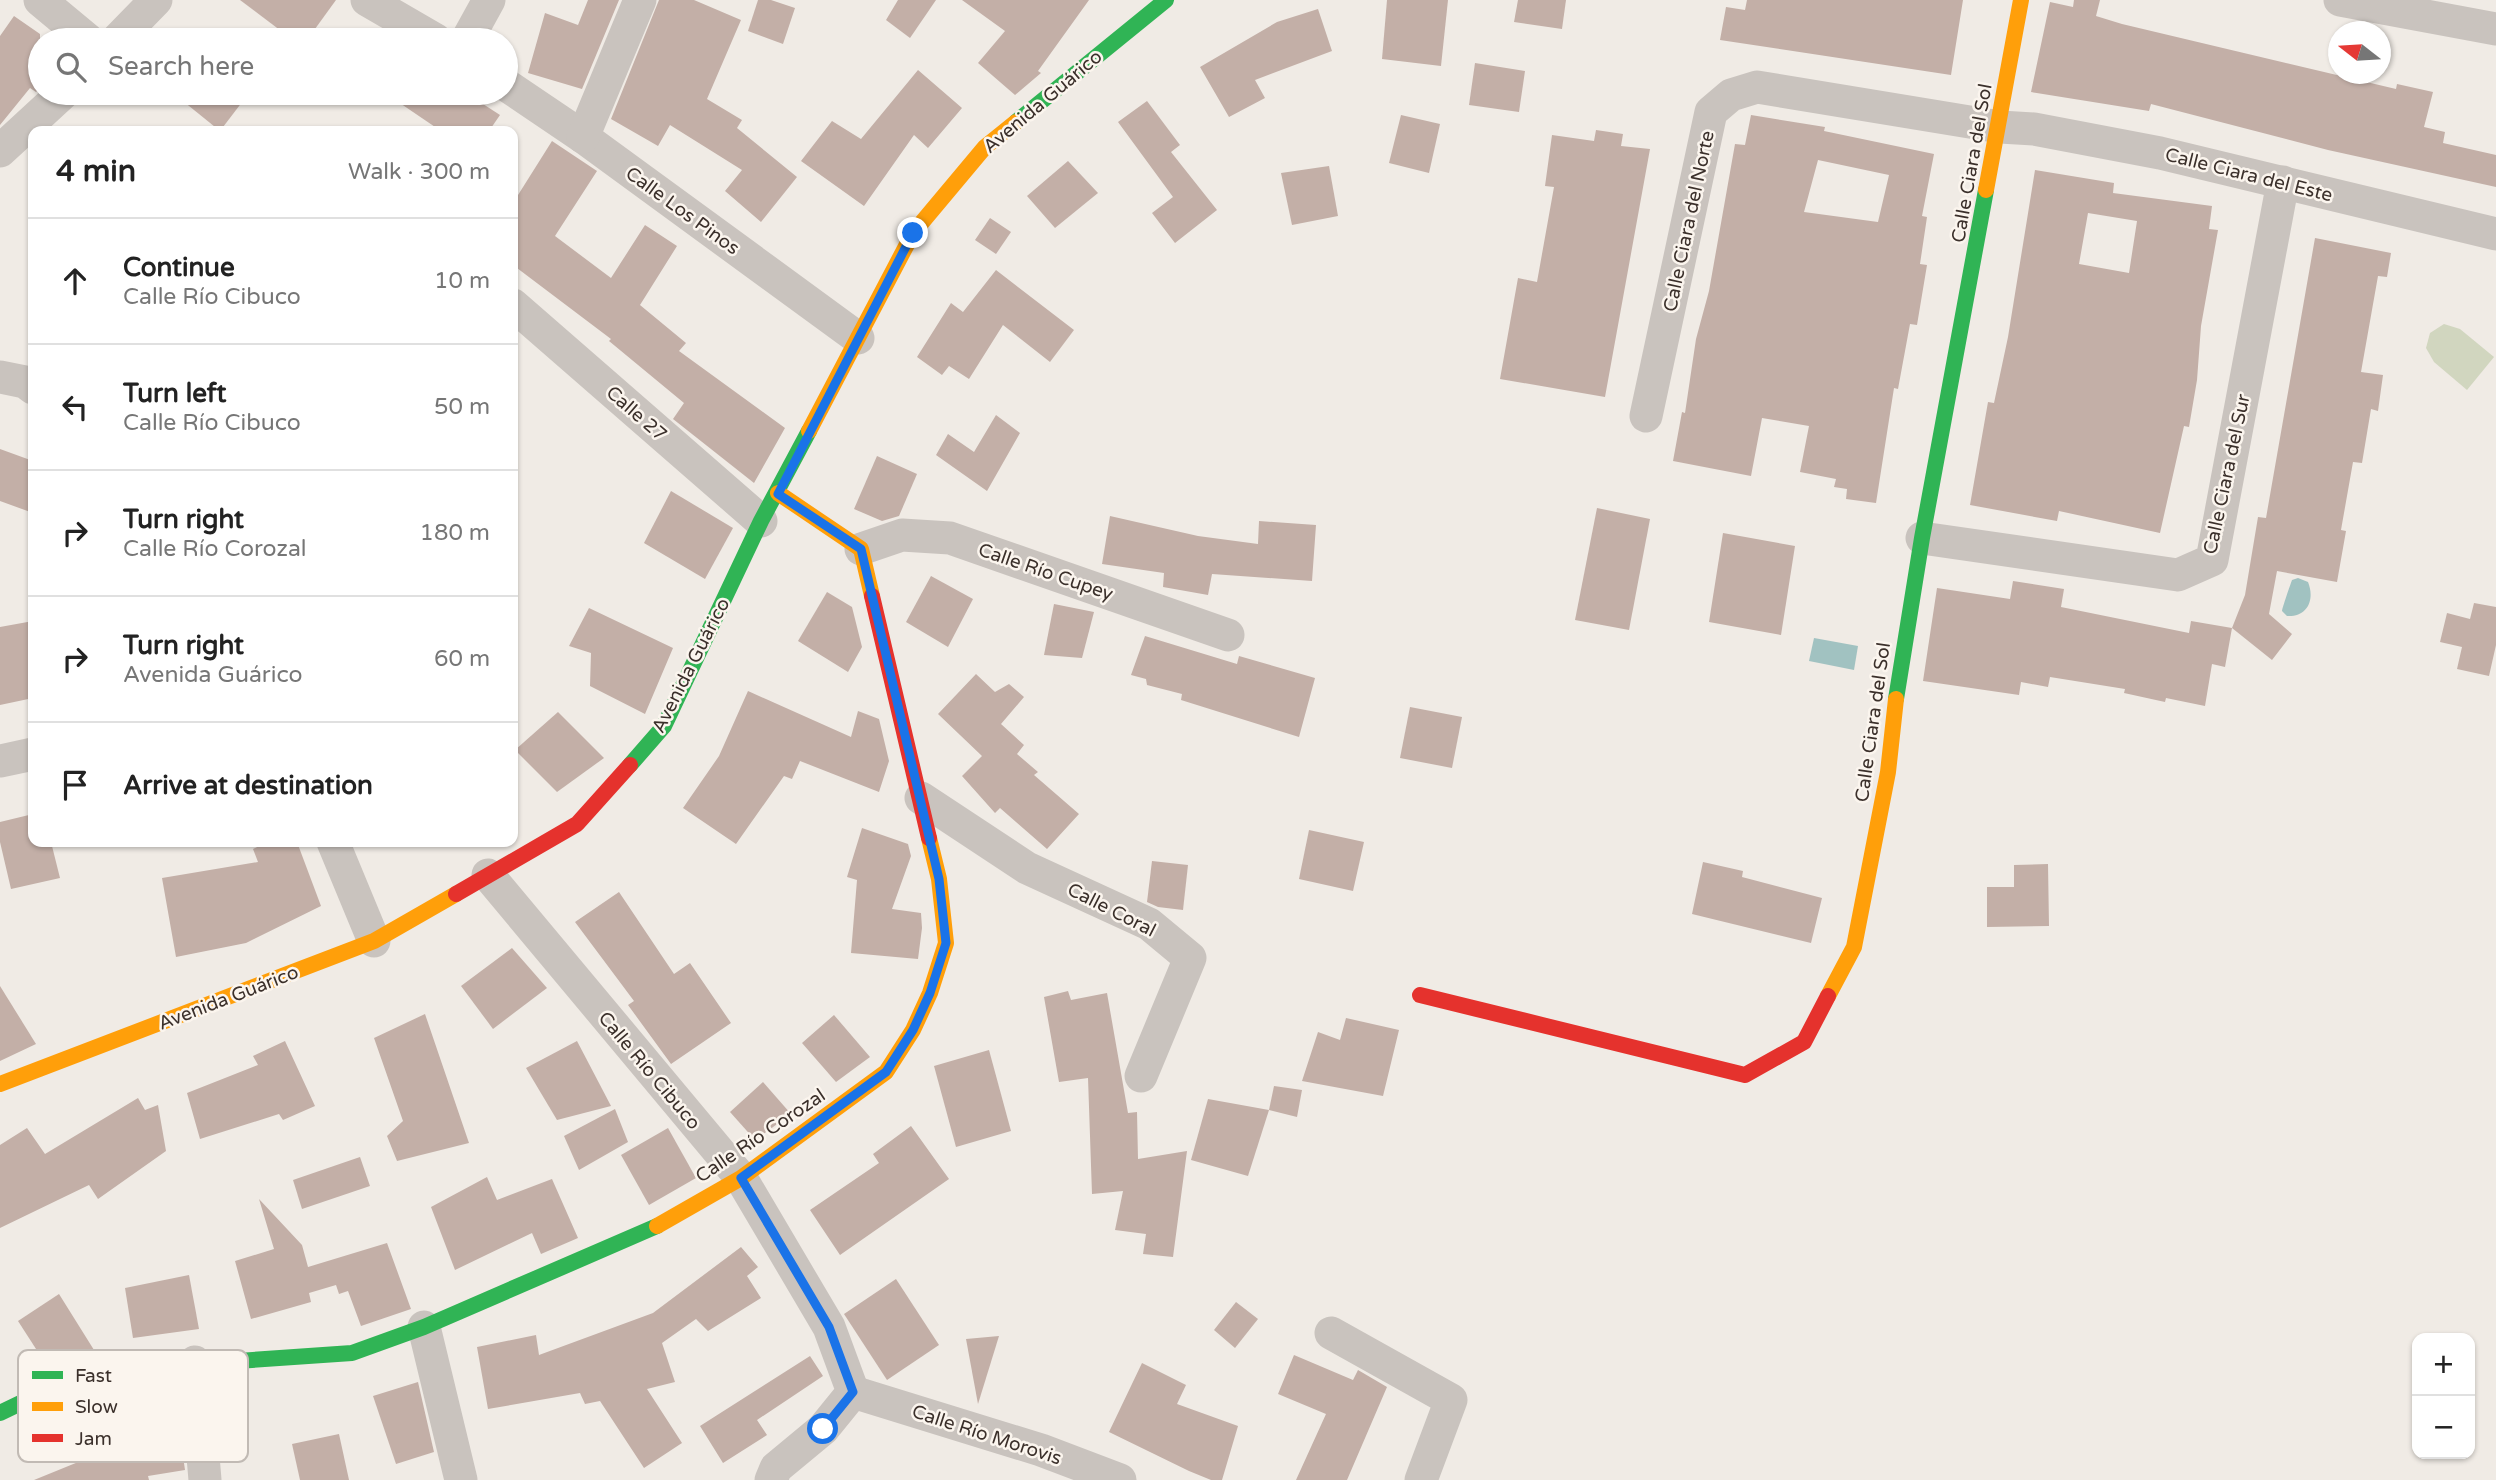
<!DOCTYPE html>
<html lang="en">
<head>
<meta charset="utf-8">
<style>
	body { margin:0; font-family:"Varela Round",sans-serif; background:#f2f2f2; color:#222 }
	.controls { position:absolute; right:21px; bottom:21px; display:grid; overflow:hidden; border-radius:14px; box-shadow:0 2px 5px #0004 }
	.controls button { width:63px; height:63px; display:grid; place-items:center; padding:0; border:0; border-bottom:2px solid #e0e0e0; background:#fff; color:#222; font:35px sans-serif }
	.compass { position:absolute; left:2328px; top:21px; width:63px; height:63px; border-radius:50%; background:#fff; box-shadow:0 2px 5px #0004; rotate:287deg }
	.stop { position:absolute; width:21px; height:21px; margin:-16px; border:5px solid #1a73e8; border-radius:50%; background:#fff }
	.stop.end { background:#1a73e8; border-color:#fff; box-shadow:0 2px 7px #0008 }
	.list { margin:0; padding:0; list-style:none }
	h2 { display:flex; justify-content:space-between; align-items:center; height:91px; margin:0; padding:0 28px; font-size:30px }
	h2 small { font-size:23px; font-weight:400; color:#767676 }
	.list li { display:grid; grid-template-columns:46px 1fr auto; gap:21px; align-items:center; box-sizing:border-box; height:126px; padding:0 28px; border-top:2px solid #e0e0e0 }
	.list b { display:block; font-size:26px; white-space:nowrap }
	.list p { margin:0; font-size:23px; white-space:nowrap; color:#767676 }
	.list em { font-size:23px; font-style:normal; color:#767676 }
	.icon { flex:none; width:38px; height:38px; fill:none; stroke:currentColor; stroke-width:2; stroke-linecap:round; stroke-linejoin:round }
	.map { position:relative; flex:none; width:2496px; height:1480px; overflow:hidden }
	.search { position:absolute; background:#fff; box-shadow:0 2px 5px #0004; left:28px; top:28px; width:490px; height:77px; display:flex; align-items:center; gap:18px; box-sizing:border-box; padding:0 24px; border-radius:38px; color:#767676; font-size:26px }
	.panel { position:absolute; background:#fff; box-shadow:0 2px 5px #0004; left:28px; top:126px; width:490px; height:721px; border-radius:14px }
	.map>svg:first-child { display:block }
	.green { fill:#d1d6bf }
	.water { fill:#a1c2c1 }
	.building { fill:#c3afa7; fill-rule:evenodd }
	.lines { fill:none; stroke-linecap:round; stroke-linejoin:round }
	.street { stroke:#c9c3be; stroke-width:33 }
	.fast { stroke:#30b455; stroke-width:16 }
	.slow { stroke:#ff9f0a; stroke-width:16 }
	.jam { stroke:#e5322d; stroke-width:16 }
	.route { stroke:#1a73e8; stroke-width:9 }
	.labels { text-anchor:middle; stroke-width:5; stroke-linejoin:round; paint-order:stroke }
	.street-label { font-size:19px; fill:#3b302b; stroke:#fbf5ee }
	.key { fill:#fbf5ee; stroke:#c1bab4; stroke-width:2 }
	.key-label { font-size:19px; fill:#3b302b }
</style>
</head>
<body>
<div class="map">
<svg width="2496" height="1480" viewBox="0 0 2496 1480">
	<rect width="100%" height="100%" fill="#f0ebe5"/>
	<polygon class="green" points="2444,324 2460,329 2494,357 2467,390 2434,362 2426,348 2430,333"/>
	<g class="water">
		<path d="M2298,578L2308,582C2315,599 2308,617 2287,616L2282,611C2282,608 2291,583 2292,580Z"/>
		<polygon points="1814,638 1858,646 1854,670 1809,661"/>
	</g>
	<g class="building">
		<polygon points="240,0 336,0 307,40 293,40"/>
		<polygon points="588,0 619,0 582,89 528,73 545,13 578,25"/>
		<polygon points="659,0 694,0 741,20 707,99 742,120 737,128 797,177 761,222 725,191 742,170 670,125 658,146 611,119"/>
		<polygon points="758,0 771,0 795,8 783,44 748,31"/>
		<polygon points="898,0 936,0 910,38 886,20"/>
		<polygon points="962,0 1089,0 1038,71 1041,73 1015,95 978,63 1005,31"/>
		<polygon points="1387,0 1448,0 1441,66 1382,59"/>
		<polygon points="1518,0 1566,0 1562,29 1514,22"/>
		<polygon points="1747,0 1963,0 1951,75 1720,40 1726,7 1745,10"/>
		<polygon points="2074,0 2100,0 2096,16 2122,24 2396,89 2397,84 2433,92 2424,127 2445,132 2443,143 2496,155 2496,187 2328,150 2151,104 2149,111 2031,92 2050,2 2073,7"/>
		<polygon points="1318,9 1332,51 1255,80 1265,98 1229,117 1200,67 1277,22"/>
		<polygon points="14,16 40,34 40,88 36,92 30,88 0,125 0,36"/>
		<polygon points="1475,63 1525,71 1519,112 1469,105"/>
		<polygon points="918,70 962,108 928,148 914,135 864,206 801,161 832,121 861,139"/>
		<polygon points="173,93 249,93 220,131"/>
		<polygon points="385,93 466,93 500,115 489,131 441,131"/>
		<polygon points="1147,101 1180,145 1171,152 1217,210 1175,243 1152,213 1173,197 1118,122"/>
		<polygon points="1401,115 1440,124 1429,173 1389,163"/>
		<path d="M1751,115L1825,127L1824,131L1934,154L1922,216L1927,217L1920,264L1927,265L1917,325L1910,324L1898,389L1894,388L1876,503L1846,499L1847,489L1834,487L1836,479L1800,472L1809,426L1762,418L1751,476L1673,461L1682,412L1685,413L1696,339L1709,291L1735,144L1745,145ZM1818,160L1889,175L1878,222L1804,212Z"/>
		<polygon points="1596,130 1623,134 1621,146 1650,149 1605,397 1500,379 1518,278 1537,282 1554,187 1545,186 1552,135 1594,141"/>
		<polygon points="552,141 597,171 555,236 611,278 645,225 677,246 640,305 686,343 679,351 785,428 754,483 673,419 684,403 609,341 611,339 513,265 513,203"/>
		<polygon points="1068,161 1098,193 1055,228 1027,196"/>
		<polygon points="1329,166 1338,216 1292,225 1281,173"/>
		<path d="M2035,170L2114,183L2113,193L2212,206L2209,229L2218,230L2201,326L2197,380L2189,427L2184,426L2160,533L2059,511L2057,521L1970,505L1988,402L1994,403L2008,337ZM2088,213L2137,221L2129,273L2079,264Z"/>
		<polygon points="990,218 1011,232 996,254 975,240"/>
		<polygon points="2315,238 2391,253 2387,277 2378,276 2361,372 2383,375 2378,411 2371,409 2362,463 2353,462 2341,530 2346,531 2337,582 2277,571 2269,614 2292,634 2272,660 2232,628 2245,595 2258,517 2266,518"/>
		<polygon points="996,270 1074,330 1050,362 1003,325 969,379 949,366 942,375 917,357 951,303 963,312"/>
		<polygon points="996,415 1020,433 987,491 936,455 948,434 974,452"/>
		<polygon points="0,449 33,461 33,513 0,501"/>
		<polygon points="877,456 917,474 899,516 882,521 854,509"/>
		<polygon points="671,491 733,528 705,579 644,543"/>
		<polygon points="1597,508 1650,519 1629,630 1575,620"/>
		<polygon points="1110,516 1198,536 1258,544 1259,521 1316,525 1312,581 1212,574 1208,595 1163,587 1164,573 1102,564"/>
		<polygon points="1723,533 1795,546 1781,635 1709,622"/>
		<polygon points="931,576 973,599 948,647 906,622"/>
		<polygon points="2013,581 2064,589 2061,607 2189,633 2191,621 2232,628 2225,667 2212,664 2205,706 2166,698 2165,702 2124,693 2125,689 2050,677 2048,687 2021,682 2019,695 1923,681 1937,588 2010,599"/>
		<polygon points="827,592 852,607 862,647 848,672 798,641"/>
		<polygon points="2474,603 2496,607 2496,645 2489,676 2457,669 2462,647 2440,642 2447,613 2470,619"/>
		<polygon points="1054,604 1094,612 1082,658 1044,655"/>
		<polygon points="589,608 673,648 645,714 590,686 591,653 569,646"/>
		<polygon points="33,621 33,698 0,705 0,627"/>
		<polygon points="1145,636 1237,664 1239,656 1315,678 1299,737 1181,700 1182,694 1147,685 1146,679 1131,675"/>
		<polygon points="976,674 995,692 1009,684 1024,697 1001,724 1024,745 1017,754 1038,772 1034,775 1079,814 1047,849 1000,808 995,813 962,776 982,756 938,714"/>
		<polygon points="748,691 851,737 858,711 879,719 889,761 879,792 800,761 792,779 784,776 736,844 683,808 719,756"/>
		<polygon points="1410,707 1462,717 1452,768 1400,758"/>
		<polygon points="558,712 604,758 557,792 515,750"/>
		<polygon points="33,814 33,842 51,842 60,878 11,889 0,842 0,822"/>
		<polygon points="862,828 908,844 911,856 892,909 921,913 922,928 918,959 851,953 857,880 847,877"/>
		<polygon points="1309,830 1364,842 1353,891 1299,879"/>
		<polygon points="268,842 297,842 321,906 246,943 176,957 162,878 258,862 253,849"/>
		<polygon points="1152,861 1188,865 1183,910 1158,907 1147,902"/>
		<polygon points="1703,862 1743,871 1742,877 1822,898 1811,943 1692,914"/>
		<polygon points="2048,864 2049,926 1987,927 1987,887 2014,887 2014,865"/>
		<polygon points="619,892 674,974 690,963 731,1023 671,1064 628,1005 634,1001 575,922"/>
		<polygon points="512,948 547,988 493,1029 461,986"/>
		<polygon points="0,986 36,1044 0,1061"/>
		<polygon points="1068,991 1071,1000 1107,993 1128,1113 1137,1112 1138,1159 1187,1151 1173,1257 1143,1254 1146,1234 1115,1230 1123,1191 1092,1194 1088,1078 1059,1082 1044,997"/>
		<polygon points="425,1014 469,1143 397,1161 387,1136 403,1121 374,1038"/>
		<polygon points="834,1015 870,1057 836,1082 802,1043"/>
		<polygon points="1346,1018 1399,1030 1383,1096 1302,1081 1318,1032 1340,1040"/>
		<polygon points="285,1041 315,1106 283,1120 279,1114 200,1139 187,1093 258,1065 253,1056"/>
		<polygon points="577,1041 611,1106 557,1120 526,1068"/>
		<polygon points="989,1050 1011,1131 956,1147 934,1066"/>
		<polygon points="763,1082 791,1114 755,1140 730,1112"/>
		<polygon points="1274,1086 1302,1090 1297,1117 1269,1110"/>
		<polygon points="138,1098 145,1110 158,1105 166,1151 98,1199 89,1185 0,1228 0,1145 27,1128 45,1154"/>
		<polygon points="1208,1099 1269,1110 1248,1176 1191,1160"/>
		<polygon points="615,1109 628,1142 579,1170 564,1136"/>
		<polygon points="911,1126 949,1179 840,1255 810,1210 879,1163 873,1154"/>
		<polygon points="668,1128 696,1178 649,1205 621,1155"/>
		<polygon points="360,1157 370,1186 302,1209 293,1180"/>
		<polygon points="487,1177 497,1200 552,1179 578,1238 541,1254 532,1233 455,1270 431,1207"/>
		<polygon points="259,1199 302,1245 308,1267 387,1243 411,1309 361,1326 348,1291 339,1294 336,1285 309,1293 311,1302 251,1319 235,1261 274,1249"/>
		<polygon points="741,1247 758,1267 747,1276 761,1298 708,1331 696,1319 662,1343 675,1382 647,1389 682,1443 644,1468 600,1401 585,1404 580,1393 488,1409 477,1347 536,1335 539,1355 653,1313"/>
		<polygon points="189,1275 199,1329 133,1338 125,1288"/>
		<polygon points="896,1279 939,1345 887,1380 844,1314"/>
		<polygon points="59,1294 94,1350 47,1366 18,1321"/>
		<polygon points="1236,1302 1258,1319 1235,1348 1214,1330"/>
		<polygon points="999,1336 978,1404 966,1339"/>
		<polygon points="1294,1355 1353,1380 1358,1370 1387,1387 1347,1480 1296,1480 1326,1414 1278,1394"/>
		<polygon points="810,1356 823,1376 757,1420 767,1435 723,1463 700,1426"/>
		<polygon points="1142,1363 1186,1385 1177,1404 1238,1426 1222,1480 1211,1480 1189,1471 1109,1432"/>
		<polygon points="418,1382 434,1452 396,1464 373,1396"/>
		<polygon points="178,1422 185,1470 148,1476 149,1480 34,1480 147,1434 149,1438 149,1433"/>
		<polygon points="339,1434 349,1480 300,1480 292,1444"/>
	</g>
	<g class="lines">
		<g class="street">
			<polyline points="40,0 88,40"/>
			<polyline points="367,0 436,40"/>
			<polyline points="2340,0 2496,29"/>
			<polyline points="117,40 156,0"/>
			<polyline points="467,40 489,0"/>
			<polyline points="506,85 583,137 858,338"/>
			<polyline points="583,137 640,0"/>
			<polyline points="0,151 63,93"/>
			<polyline points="513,305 761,521"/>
			<polyline points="0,377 25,382 33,388"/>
			<polyline points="1646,416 1711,112 1731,95 1757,87 2000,127 2034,129 2160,153 2496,234"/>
			<polyline points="1922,538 2178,575 2212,560 2283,182"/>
			<polyline points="861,549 902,535 950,538 1228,635"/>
			<polyline points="0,761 33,754"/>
			<polyline points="921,798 1027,868 1149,924 1190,958 1141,1076"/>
			<polyline points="333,842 374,941"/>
			<polyline points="488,875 741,1178 829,1327 853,1392 823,1429 776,1468 771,1480"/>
			<polyline points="424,1327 461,1480"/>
			<polyline points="1331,1333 1451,1400 1421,1480"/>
			<polyline points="195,1362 205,1480"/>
			<polyline points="853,1392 1041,1450 1120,1480"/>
		</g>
		<g class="fast">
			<polyline points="1016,122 1166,0"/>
			<polyline points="1896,699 1922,538 1986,190"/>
			<polyline points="630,765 664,726 761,521 809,431"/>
			<polyline points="0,1413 56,1386 108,1370 352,1353 424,1327 657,1226"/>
		</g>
		<g class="slow">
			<polyline points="1986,190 2021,0"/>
			<polyline points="809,431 913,233 985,147 1016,122"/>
			<polyline points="778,493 861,549 872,596"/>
			<polyline points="1828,996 1854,947 1888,772 1896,699"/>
			<polyline points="0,1084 374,941 456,894"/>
			<polyline points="657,1226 741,1178 886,1072 913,1030 930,993 946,943 939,879 929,838"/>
		</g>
		<g class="jam">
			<polyline points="872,596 929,838"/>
			<polyline points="456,894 577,824 630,765"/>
			<polyline points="1420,995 1745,1075 1804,1042 1828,996"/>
		</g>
	</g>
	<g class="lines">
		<polyline class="route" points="823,1429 853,1392 829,1327 741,1178 886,1072 913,1030 930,993 946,943 939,879 861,549 778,494 913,233"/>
	</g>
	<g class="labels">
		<g class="street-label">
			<text transform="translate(1042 101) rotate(-40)" y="7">Avenida Guárico</text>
			<text transform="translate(1971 163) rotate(-80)" y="7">Calle Ciara del Sol</text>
			<text transform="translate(2249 174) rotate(14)" y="7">Calle Ciara del Este</text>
			<text transform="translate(683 210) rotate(36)" y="7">Calle Los Pinos</text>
			<text transform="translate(1688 221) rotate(-78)" y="7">Calle Ciara del Norte</text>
			<text transform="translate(637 413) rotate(41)" y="7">Calle 27</text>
			<text transform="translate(2226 474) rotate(-78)" y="7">Calle Ciara del Sur</text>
			<text transform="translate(1046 571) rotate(19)" y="7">Calle Río Cupey</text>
			<text transform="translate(690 665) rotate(-63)" y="7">Avenida Guárico</text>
			<text transform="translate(1872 722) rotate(-82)" y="7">Calle Ciara del Sol</text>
			<text transform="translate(1112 909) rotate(27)" y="7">Calle Coral</text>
			<text transform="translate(228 997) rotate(-21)" y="7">Avenida Guárico</text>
			<text transform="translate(650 1070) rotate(50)" y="7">Calle Río Cibuco</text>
			<text transform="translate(760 1135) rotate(-34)" y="7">Calle Río Corozal</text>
			<text transform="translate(987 1434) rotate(18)" y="7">Calle Río Morovis</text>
		</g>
	</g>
	<rect x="18" y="1350" width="230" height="112" rx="10" class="key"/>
	<rect x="32" y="1371" width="31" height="8" fill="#30b455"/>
	<rect x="32" y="1402" width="31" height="9" fill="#ff9f0a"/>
	<rect x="32" y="1434" width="31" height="8" fill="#e5322d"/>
	<g class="key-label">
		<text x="75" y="1382">Fast</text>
		<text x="75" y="1413">Slow</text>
		<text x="75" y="1445">Jam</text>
	</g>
</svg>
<div class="controls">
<button>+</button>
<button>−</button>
</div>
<svg class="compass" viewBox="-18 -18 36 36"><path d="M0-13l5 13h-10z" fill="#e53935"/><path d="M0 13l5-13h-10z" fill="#767676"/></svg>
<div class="stop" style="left:823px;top:1429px"></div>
<div class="stop end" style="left:913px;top:233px"></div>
<div class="search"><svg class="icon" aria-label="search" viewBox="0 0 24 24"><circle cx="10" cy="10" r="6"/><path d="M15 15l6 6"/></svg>Search here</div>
<section class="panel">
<h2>4 min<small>Walk · 300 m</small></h2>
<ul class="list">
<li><svg class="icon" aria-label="ahead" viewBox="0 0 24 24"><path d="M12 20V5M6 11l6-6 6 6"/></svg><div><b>Continue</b><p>Calle Río Cibuco</p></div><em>10 m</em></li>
<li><svg class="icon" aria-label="left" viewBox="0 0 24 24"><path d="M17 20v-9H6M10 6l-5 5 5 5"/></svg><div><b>Turn left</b><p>Calle Río Cibuco</p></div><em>50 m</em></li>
<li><svg class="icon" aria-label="right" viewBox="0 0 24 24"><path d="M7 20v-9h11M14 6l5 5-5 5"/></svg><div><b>Turn right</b><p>Calle Río Corozal</p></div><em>180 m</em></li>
<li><svg class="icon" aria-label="right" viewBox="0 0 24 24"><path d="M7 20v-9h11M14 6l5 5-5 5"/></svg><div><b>Turn right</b><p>Avenida Guárico</p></div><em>60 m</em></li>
<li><svg class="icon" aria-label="arrive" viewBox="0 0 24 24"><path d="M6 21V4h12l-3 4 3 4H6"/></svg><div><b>Arrive at destination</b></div></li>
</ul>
</section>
</div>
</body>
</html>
